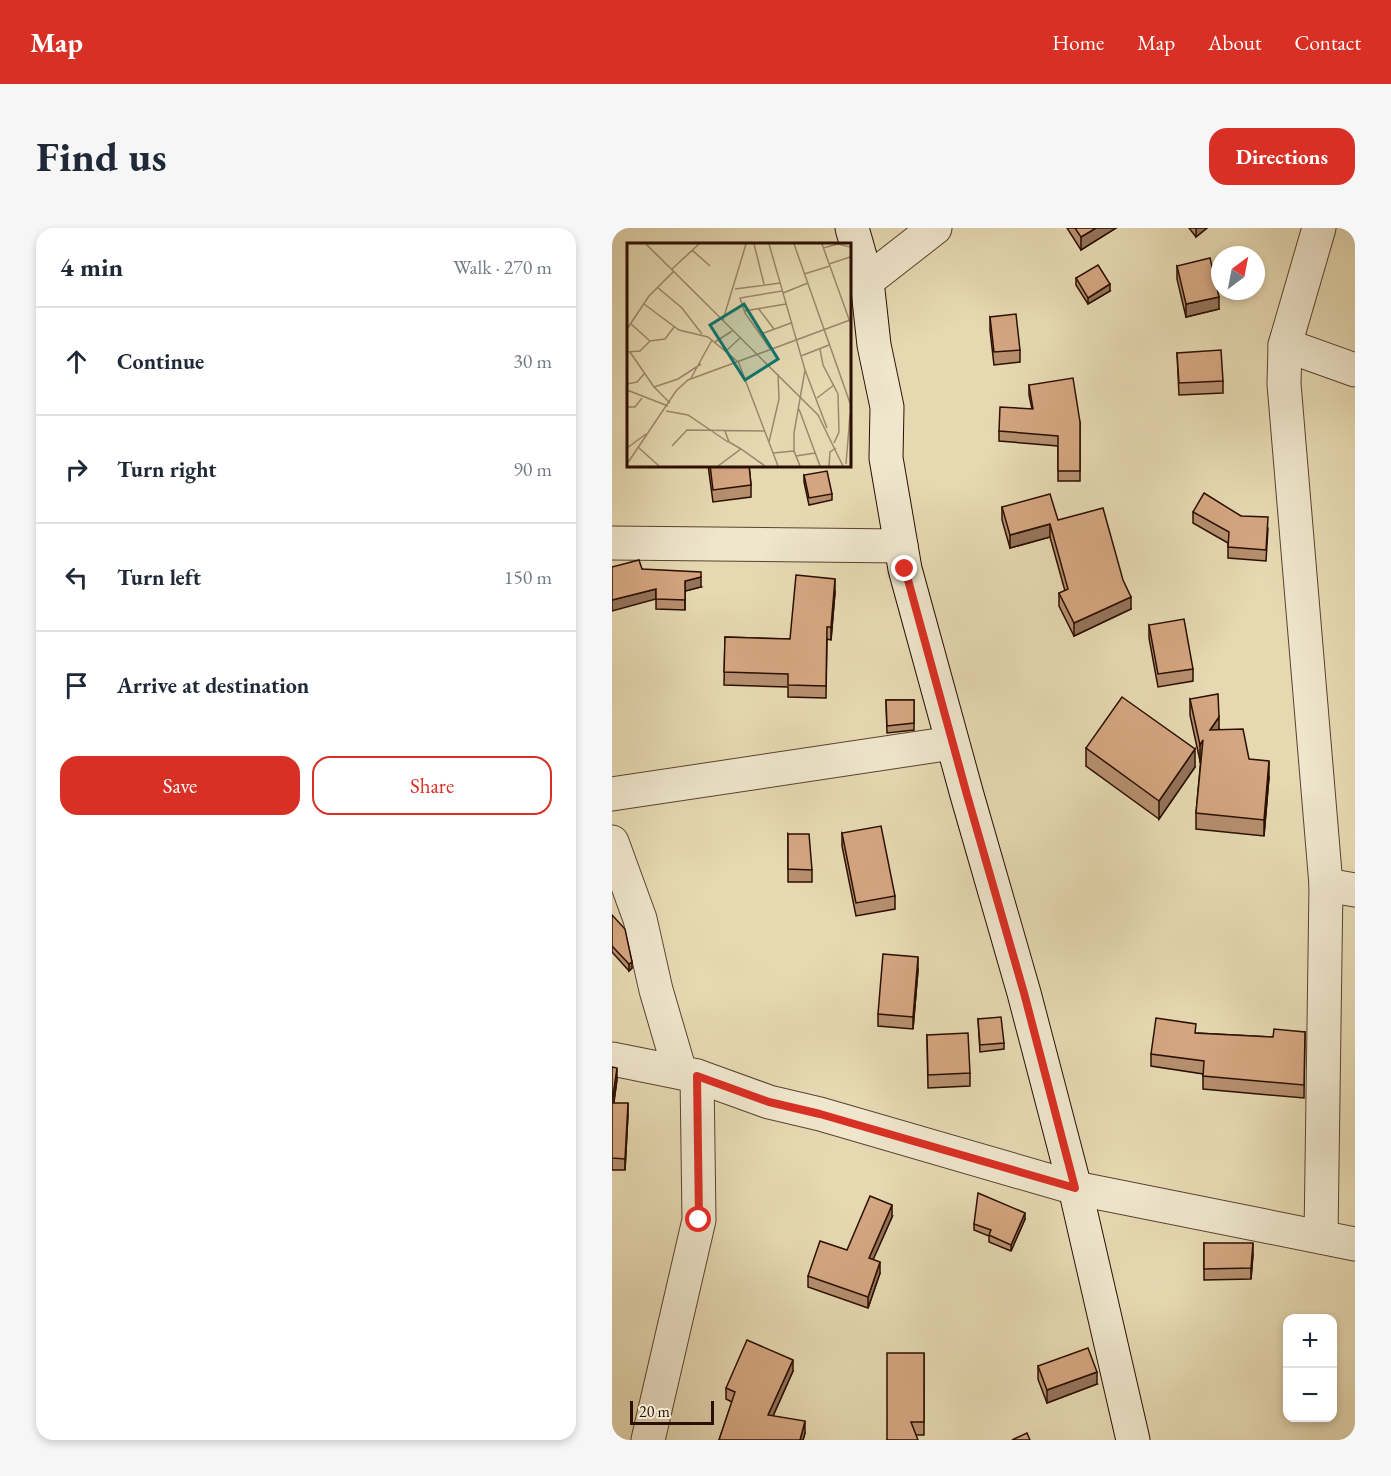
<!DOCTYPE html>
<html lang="en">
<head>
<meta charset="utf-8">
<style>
	body { margin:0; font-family:"EB Garamond",serif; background:#f6f6f7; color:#1f2937 }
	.controls { position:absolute; right:18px; bottom:18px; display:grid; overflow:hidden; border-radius:12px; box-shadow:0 3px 9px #0003 }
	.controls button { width:54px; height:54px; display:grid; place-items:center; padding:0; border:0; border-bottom:2px solid #e0e1e3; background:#fff; color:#1f2937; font:30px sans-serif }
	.compass { position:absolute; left:599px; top:18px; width:54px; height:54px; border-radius:50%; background:#fff; box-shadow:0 3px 9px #0003; rotate:32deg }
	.scale { position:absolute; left:18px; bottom:15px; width:84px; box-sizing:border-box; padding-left:6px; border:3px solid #2b0f01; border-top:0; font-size:16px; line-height:21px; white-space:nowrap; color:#2b0f01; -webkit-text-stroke:4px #efe6cd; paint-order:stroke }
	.stop { position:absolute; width:18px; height:18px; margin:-14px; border:4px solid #d93025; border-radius:50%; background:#fff }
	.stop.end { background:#d93025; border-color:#fff; box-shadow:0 2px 6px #0008 }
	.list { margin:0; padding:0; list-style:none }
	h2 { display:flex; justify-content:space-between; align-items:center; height:78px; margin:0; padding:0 24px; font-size:26px }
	h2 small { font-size:20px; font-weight:400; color:#747a83 }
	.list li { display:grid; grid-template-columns:39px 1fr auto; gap:18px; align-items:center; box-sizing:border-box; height:108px; padding:0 24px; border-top:2px solid #e0e1e3 }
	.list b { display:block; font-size:22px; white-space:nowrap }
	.list em { font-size:20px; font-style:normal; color:#747a83 }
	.actions { display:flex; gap:12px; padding:18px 24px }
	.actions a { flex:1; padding:14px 0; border:2px solid #d93025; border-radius:18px; text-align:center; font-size:21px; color:#d93025 }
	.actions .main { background:#d93025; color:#fff }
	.icon { flex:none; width:33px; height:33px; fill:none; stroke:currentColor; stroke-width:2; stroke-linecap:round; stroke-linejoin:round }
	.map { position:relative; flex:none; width:743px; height:1212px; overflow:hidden; border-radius:18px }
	header { display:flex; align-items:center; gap:36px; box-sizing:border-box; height:84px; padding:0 30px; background:#d93025; color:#fff }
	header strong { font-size:28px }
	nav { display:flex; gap:33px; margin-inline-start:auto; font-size:21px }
	.intro { display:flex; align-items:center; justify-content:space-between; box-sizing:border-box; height:144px; padding:0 36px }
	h1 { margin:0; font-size:42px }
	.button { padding:15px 27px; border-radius:18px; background:#d93025; color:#fff; font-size:21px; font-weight:700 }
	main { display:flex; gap:36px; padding:0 36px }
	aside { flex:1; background:#fff; border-radius:18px; box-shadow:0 3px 9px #0003 }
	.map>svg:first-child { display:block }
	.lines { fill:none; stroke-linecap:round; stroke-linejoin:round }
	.minor-casing { stroke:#5a422d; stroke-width:35 }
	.tertiary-casing { stroke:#5a422d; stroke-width:35 }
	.secondary-casing { stroke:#2b0f01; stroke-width:35 }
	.minor { stroke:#efe6cd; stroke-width:33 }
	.tertiary { stroke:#efe6cd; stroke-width:33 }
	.secondary { stroke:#efe6cd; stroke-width:33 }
	.wall { fill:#b68f6f; stroke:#2b0f01; stroke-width:1.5 }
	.shaded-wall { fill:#94745a; stroke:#2b0f01; stroke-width:1.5 }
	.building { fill:#d4a681; stroke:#2b0f01; stroke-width:1.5 }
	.route { stroke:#d93025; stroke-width:8 }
	.inset-road { fill:none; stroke:#9b886b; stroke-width:1.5 }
	.view { fill:#0f766e; fill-opacity:0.15; stroke:#0f766e; stroke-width:3 }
	.inset-edge { fill:none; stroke:#2b0f01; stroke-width:3 }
</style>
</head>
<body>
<header>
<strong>Map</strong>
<nav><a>Home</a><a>Map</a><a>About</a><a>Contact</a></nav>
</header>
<div class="intro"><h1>Find us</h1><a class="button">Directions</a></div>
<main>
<aside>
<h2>4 min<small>Walk · 270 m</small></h2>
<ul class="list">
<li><svg class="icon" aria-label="ahead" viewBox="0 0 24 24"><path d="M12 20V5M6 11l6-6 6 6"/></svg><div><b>Continue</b></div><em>30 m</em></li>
<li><svg class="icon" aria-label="right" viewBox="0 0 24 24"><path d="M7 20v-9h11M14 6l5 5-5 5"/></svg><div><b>Turn right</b></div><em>90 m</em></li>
<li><svg class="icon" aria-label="left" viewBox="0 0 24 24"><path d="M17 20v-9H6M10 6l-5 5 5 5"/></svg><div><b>Turn left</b></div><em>150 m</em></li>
<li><svg class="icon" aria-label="arrive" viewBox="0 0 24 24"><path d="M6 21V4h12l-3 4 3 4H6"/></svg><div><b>Arrive at destination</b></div></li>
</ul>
<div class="actions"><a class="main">Save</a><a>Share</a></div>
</aside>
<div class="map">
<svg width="743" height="1212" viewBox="0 0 743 1212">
	<rect width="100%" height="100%" fill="#e6d9b2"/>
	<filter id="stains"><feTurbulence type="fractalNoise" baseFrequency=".00333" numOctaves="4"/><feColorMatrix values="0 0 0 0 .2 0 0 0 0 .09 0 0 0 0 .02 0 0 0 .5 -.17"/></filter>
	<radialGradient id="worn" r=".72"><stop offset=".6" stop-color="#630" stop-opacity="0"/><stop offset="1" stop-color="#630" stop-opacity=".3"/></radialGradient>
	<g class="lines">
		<g class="minor-casing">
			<g id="minor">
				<polyline points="707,0 673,117 672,156 714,657 709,1009"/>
				<polyline points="255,53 323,0"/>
				<polyline points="673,117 743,142"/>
				<polyline points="0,315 289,318"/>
				<polyline points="0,566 340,515"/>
				<polyline points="0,614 28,691 44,762 68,844"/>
				<polyline points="714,657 743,662"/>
				<polyline points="0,831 85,848 157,874 208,886 463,960"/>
				<polyline points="36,1212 87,992 85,848"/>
			</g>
		</g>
		<g class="tertiary-casing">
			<polyline id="tertiary" points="463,960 743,1016"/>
		</g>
		<g class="secondary-casing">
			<polyline id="secondary" points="240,0 255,53 262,117 275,179 274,230 293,341 355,567 412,765 463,960 521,1212"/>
		</g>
		<use href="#minor" class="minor"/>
		<use href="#tertiary" class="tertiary"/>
		<use href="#secondary" class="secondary"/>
	</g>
	<g class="wall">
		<polygon points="455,0 504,0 469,22"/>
		<polygon points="577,0 595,0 584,9"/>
		<polygon points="565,38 607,81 574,89 565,51"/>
		<polygon points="464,50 498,63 476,76 464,57"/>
		<polygon points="378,89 408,122 408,134 382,137 378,102"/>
		<polygon points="565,125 611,153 611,165 567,167"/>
		<polygon points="417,157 468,194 468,253 446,253 446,218 387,213 387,203 420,181 417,167"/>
		<polygon points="96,237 137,237 139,257 139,269 101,274"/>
		<polygon points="192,247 220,266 220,272 197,277 192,254"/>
		<polygon points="390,279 446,292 519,381 462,408 447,378 447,365 453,363 438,309 398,320 390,292"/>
		<polygon points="581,284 629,288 656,300 654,333 616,330 616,315 581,295"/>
		<polygon points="30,341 89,359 73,363 73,382 44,381 44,371"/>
		<polygon points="223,364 219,412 215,411 214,470 176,469 176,459 112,457 113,409 178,411"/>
		<polygon points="537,397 581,441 581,453 546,459 537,410"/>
		<polygon points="578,471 637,531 657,549 652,608 584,601 584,585 589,530 588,533 578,487"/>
		<polygon points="274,472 302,472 302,502 275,505"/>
		<polygon points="474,520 583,539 547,591 474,538"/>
		<polygon points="230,605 283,668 283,681 244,688 230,618"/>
		<polygon points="176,606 200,642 200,654 176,654"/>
		<polygon points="0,687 20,740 17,743 0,724"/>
		<polygon points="306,742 301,801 266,798 266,786"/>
		<polygon points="366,791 392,815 392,821 368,824"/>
		<polygon points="693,804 692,870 591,861 591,846 539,838 539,826 584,805 661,809"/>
		<polygon points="315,807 358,845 358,858 316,860"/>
		<polygon points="0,839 5,851 2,875 16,886 13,942 0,942"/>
		<polygon points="280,989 261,1031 268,1045 256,1080 196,1059 196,1048 235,1022"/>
		<polygon points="413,991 399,1023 377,1014 377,1008 362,1002 362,996"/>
		<polygon points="592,1015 641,1026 639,1051 592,1052"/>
		<polygon points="312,1125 312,1207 304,1207 275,1212"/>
		<polygon points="426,1138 485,1156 435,1175 426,1151"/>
		<polygon points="181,1143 161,1188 193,1205 191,1212 107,1212 120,1174 114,1171 114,1160"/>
	</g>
	<g class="shaded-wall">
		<polygon points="484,0 504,0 469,22 469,9"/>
		<polygon points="584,0 595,0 584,9"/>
		<polygon points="498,56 498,63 476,76 476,70"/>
		<polygon points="607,69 607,81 574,89 574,76"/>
		<polygon points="438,296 438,309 398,320 398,307"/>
		<polygon points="89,349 89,359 73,363 73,382 73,353"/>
		<polygon points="223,351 223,364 219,412 219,399"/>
		<polygon points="44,361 44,371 0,383 0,372"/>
		<polygon points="519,369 519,381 462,408 462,395"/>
		<polygon points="607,489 607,505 598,502"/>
		<polygon points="591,512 591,528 588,533 588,517"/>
		<polygon points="583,521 583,539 547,591 547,573"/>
		<polygon points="657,533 657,549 652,608 652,592"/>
		<polygon points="306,729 306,742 301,801 301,789"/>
		<polygon points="20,734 20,740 17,743 17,736"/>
		<polygon points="5,840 5,851 0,886 0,874"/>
		<polygon points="16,875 16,886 13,942 13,931"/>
		<polygon points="280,977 280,989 257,1041 257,1030"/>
		<polygon points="413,985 413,991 399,1023 399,1017"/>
		<polygon points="641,1015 641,1026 639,1051 639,1040"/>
		<polygon points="268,1034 268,1045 256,1080 256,1069"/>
		<polygon points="181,1132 181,1143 156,1199 156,1187"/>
		<polygon points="485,1144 485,1156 435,1175 435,1162"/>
		<polygon points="193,1193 193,1205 191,1212 188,1212"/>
	</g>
	<g class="building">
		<polygon points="463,0 484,0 469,9"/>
		<polygon points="598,30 607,69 574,76 565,38"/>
		<polygon points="486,37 498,56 476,70 464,50"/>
		<polygon points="404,86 408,122 382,124 378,89"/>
		<polygon points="609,122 611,153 567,155 565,125"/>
		<polygon points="461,150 468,194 468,243 446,243 446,208 387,203 388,179 421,181 417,157"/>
		<polygon points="98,237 137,237 139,257 101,262"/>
		<polygon points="215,243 220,266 197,270 192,247"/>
		<polygon points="592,265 629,288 656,289 654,322 616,319 617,304 581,284"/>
		<polygon points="438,266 446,292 491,280 511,352 519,369 462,395 447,365 456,361 438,296 398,307 390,279"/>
		<polygon points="27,332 30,341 89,344 89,349 73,353 73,372 44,371 44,361 0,372 0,339"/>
		<polygon points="184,347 223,351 219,399 215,399 214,458 176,457 176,446 112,444 113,409 178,411"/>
		<polygon points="572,391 581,441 546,446 537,397"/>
		<polygon points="606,466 607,489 598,502 631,501 637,531 657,533 652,592 584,585 591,512 588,517 578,471"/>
		<polygon points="510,469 583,521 547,573 474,520"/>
		<polygon points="274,472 302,472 302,495 275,498"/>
		<polygon points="269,598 283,668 244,675 230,605"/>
		<polygon points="176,606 197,606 200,642 176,641"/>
		<polygon points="0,687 13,701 20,734 17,736 0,718"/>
		<polygon points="271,726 306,729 301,789 266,786"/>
		<polygon points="389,789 392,815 368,817 366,791"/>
		<polygon points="544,790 584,796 583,805 661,809 662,801 693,804 692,857 591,848 592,833 539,826"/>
		<polygon points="356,805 358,845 316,847 315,807"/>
		<polygon points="0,839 5,840 0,874"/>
		<polygon points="0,875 16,875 13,931 0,930"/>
		<polygon points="366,965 413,985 399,1017 377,1007 379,1002 362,996"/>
		<polygon points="258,968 280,977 257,1030 268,1034 256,1069 196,1048 208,1013 235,1022"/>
		<polygon points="592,1015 641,1015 639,1040 592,1041"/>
		<polygon points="135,1112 181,1132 156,1187 193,1193 188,1212 107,1212 123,1164 114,1160"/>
		<polygon points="476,1120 485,1144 435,1162 426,1138"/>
		<polygon points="275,1125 312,1125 312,1194 299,1194 306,1212 275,1212"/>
		<polygon points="415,1205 418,1212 400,1212"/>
	</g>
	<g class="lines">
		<polyline class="route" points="87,992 85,848 157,874 208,886 463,960 412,765 355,567 293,341"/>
	</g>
	<g transform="translate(15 15)">
		<rect width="224" height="224" fill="#e6d9b2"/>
		<path class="inset-road" d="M19,1L191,172L216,223M127,1L137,41M142,1L178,127L167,190V208L173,223M167,1L223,160M195,1L223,79M196,5L211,1L223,4M65,7L83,23M202,21L223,14M45,26L72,1M177,31L203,23M30,44L55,65L75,91M108,46L153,40M156,50L181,40M17,61L52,87L81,94L110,118M131,65L147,86M117,68L159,61M96,77L119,1M4,81L23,98L38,96L47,84M0,86L22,53L47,28M134,91L164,80M88,99L105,88M193,106L196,122L211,151L212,189L207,200M144,107L118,70L113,55L155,48M99,108L113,95M0,109L13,108L23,98M3,109L27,144L43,160M174,113L202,102M111,118L151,223M178,127L200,185M64,135L85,97M0,141L10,139L17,131M27,144L51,136L74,121M0,147L41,163M190,155L207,142M0,164H8L15,155M172,166L193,223M39,168L61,172L101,199M98,188L102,199L114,206M142,199L152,156L151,131M45,203L60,187L137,188M11,204L32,223M0,205L19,191M146,210L167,208M169,213L188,210M0,221L49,148L61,137L223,77M219,221L223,172M91,223L114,206L138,223M202,223L203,209L209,205"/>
		<path class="view" d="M117,61L151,116L118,137L83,82Z"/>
		<rect width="224" height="224" class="inset-edge"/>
	</g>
	<rect width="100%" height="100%" filter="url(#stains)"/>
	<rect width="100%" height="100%" fill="url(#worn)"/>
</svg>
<div class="controls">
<button>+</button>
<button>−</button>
</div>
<svg class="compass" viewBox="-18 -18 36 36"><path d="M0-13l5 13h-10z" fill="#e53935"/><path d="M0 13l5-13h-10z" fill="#747a83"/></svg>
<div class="scale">20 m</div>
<div class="stop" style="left:87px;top:992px"></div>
<div class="stop end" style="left:293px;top:341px"></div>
</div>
</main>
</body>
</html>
